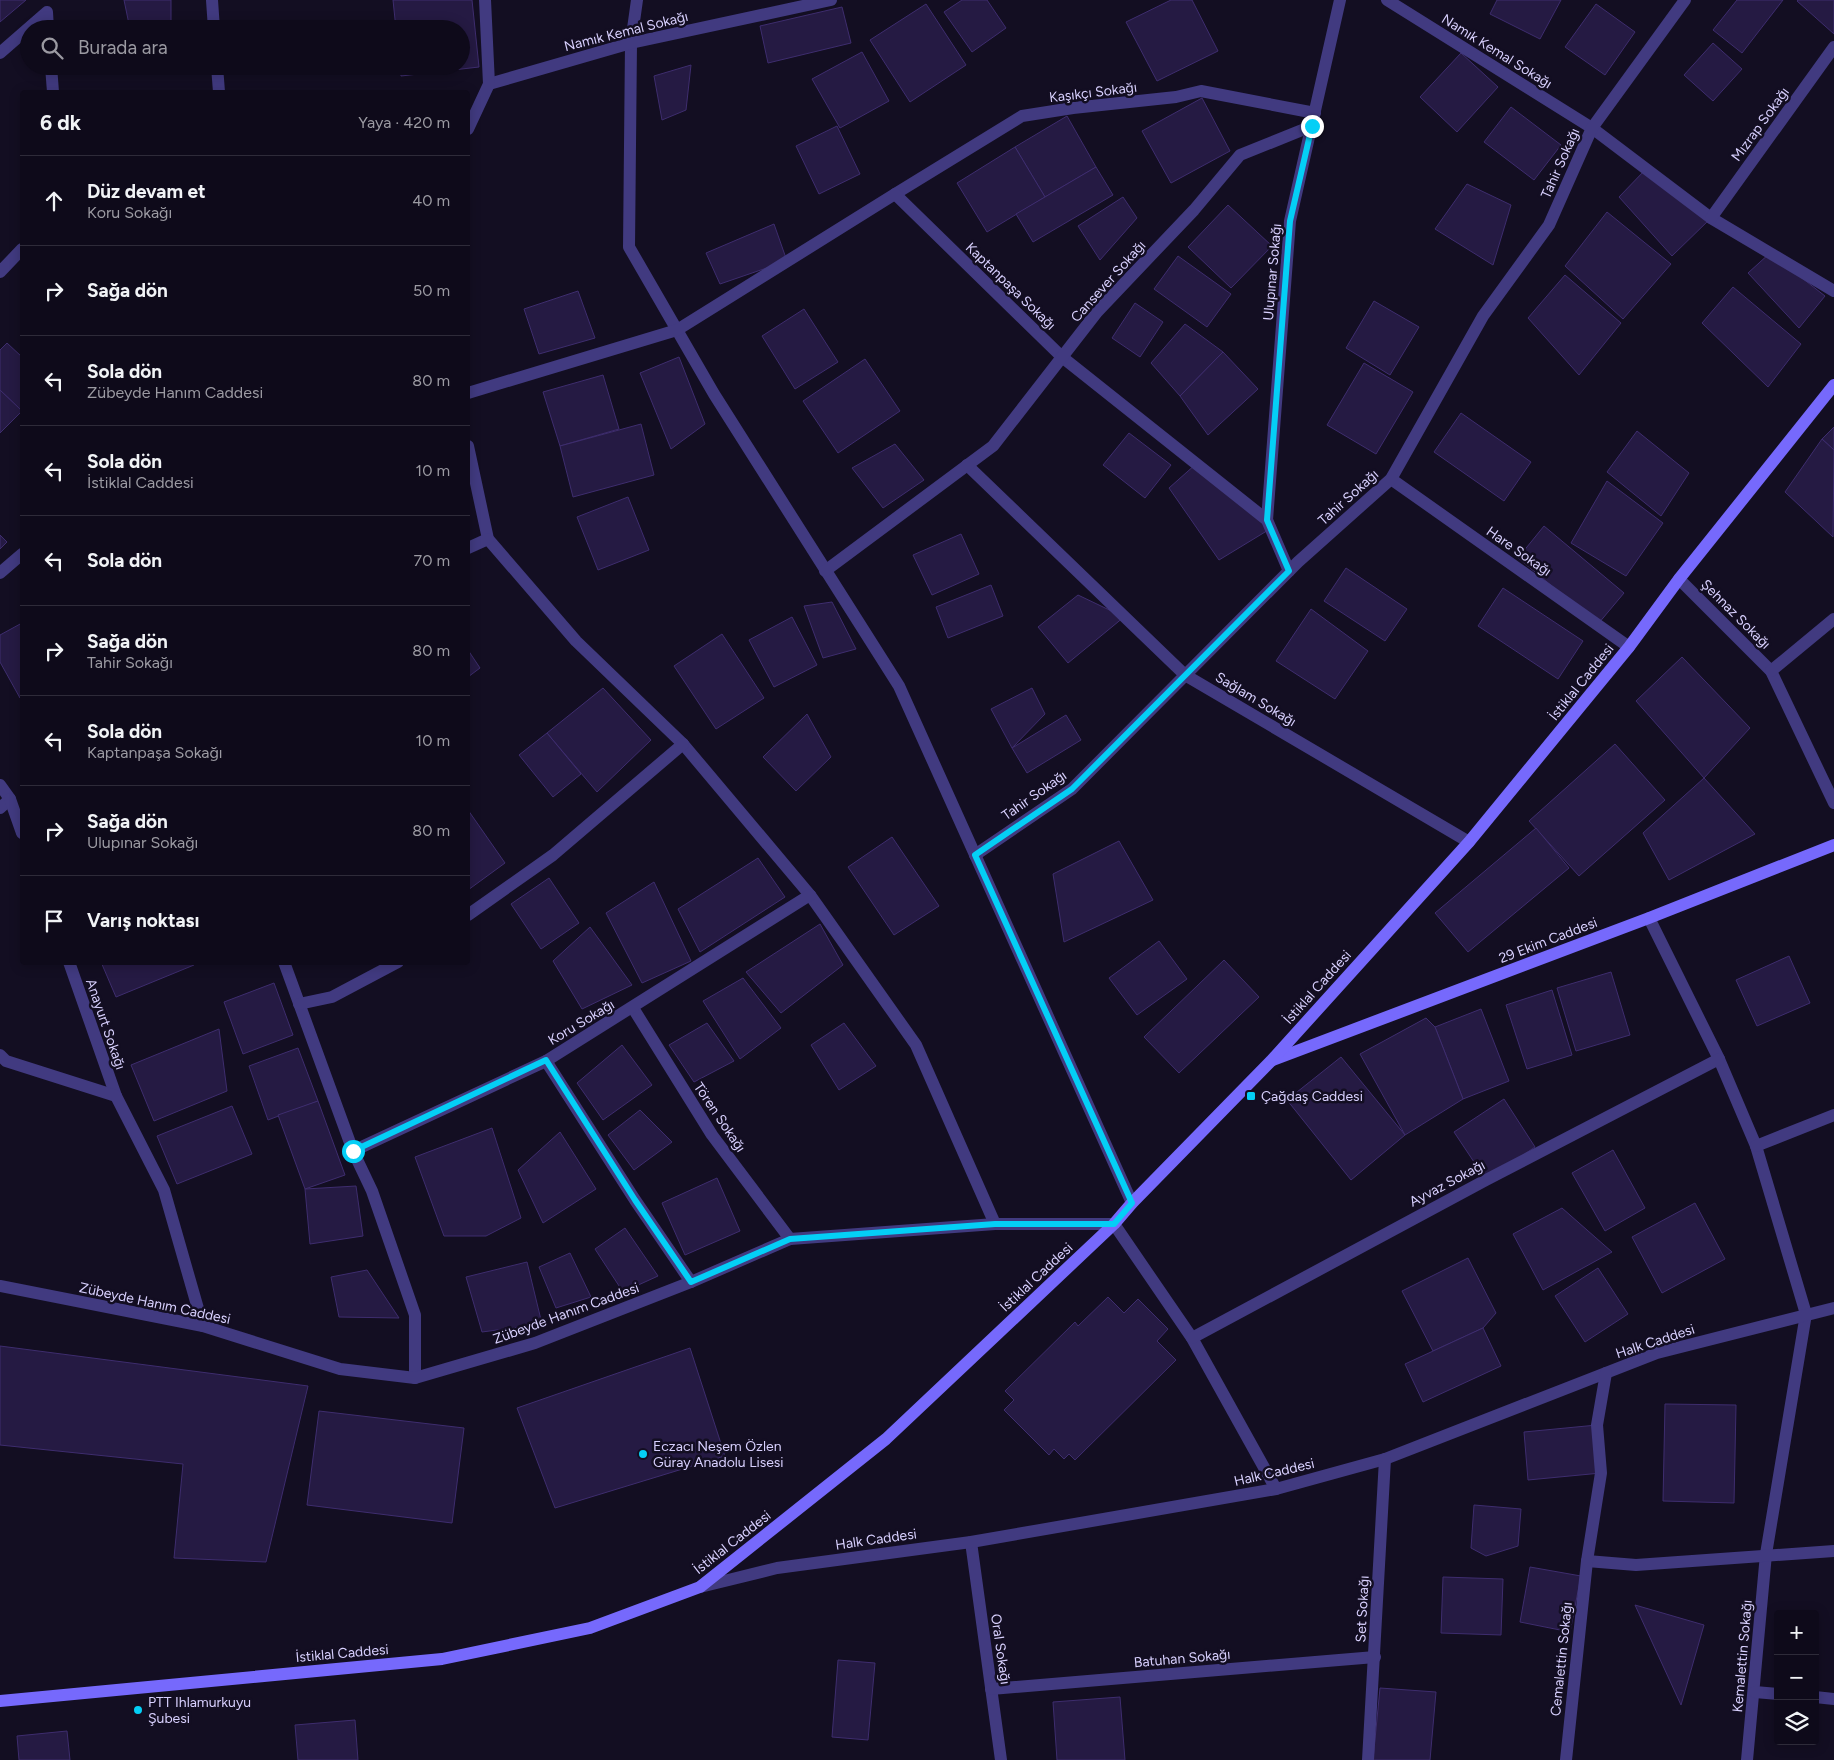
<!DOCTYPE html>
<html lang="tr">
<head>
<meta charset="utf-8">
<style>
	body { margin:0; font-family:Figtree,sans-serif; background:#171323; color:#f1f3f6 }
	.controls { position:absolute; right:15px; bottom:15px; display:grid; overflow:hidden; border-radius:5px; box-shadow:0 2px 12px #0003 }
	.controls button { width:45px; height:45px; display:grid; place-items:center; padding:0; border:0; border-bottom:1px solid #2e2b39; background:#0e0a1a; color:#f1f3f6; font:25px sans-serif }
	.stop { position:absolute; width:15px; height:15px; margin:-11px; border:4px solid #04cff6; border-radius:50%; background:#fff }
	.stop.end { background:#04cff6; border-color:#fff; box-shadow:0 1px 5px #0008 }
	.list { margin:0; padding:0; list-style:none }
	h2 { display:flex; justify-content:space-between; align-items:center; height:65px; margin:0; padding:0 20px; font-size:21px }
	h2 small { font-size:16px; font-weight:400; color:#9b9aa2 }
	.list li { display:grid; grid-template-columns:32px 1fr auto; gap:15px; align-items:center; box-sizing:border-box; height:90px; padding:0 20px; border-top:1px solid #2e2b39 }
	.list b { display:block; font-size:19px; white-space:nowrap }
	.list p { margin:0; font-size:16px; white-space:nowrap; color:#9b9aa2 }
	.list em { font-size:16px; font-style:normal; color:#9b9aa2 }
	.icon { flex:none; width:28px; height:28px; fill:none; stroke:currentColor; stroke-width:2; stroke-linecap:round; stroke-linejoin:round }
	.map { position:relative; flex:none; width:1834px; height:1760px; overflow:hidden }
	.search { position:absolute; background:#0e0a1a; box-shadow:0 2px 12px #0003; left:20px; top:20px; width:450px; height:55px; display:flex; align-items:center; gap:12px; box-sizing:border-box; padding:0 18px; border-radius:28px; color:#9b9aa2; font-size:19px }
	.panel { position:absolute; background:#0e0a1a; box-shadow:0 2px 12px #0003; left:20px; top:90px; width:450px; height:875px; border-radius:5px }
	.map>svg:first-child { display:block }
	.building { fill:#251a43; stroke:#3e2d6e }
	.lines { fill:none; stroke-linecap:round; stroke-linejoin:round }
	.street { stroke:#413a80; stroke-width:12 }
	.secondary { stroke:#7669fc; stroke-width:12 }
	.route { stroke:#04cff6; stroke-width:6 }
	.poi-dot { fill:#04cff6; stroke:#130e22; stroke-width:2 }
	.labels { text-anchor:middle; stroke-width:5; stroke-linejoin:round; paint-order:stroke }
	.street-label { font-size:14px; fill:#d8d0fe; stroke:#130e22 }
	.poi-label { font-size:14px; fill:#d8d0fe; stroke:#130e22; text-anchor:start }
</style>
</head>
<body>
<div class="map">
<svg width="1834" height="1760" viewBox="0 0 1834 1760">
	<rect width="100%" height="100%" fill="#130e22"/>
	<g class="building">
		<polygon points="0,0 26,0 0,22"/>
		<polygon points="124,0 171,0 171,24 148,29 130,29"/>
		<polygon points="393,0 472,0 479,67 401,76 400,66 461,66 461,29 396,29"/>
		<polygon points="962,0 987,0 1006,28 972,52 944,12"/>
		<polygon points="1171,0 1192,0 1218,51 1157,81 1126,22"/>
		<polygon points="1497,0 1561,0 1540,39 1490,14"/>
		<polygon points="1737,0 1783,0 1742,53 1713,30"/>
		<polygon points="1798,0 1834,0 1834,34 1797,1"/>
		<polygon points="926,4 966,65 910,102 870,40"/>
		<polygon points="1596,4 1635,32 1605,75 1565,47"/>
		<polygon points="842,7 851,43 768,63 760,26"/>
		<polygon points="1713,43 1742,69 1713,101 1684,75"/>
		<polygon points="862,52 889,101 840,128 812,79"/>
		<polygon points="1461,53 1498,87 1457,132 1420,97"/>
		<polygon points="691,65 686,110 662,120 654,76"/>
		<polygon points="1202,98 1230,151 1171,183 1142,131"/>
		<polygon points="1511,107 1561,145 1534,180 1484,142"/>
		<polygon points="1067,116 1096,167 1045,197 1015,147"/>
		<polygon points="837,126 860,174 819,194 796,146"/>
		<polygon points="1015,147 1045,197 987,232 957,183"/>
		<polygon points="1096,167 1113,195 1033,242 1016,214"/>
		<polygon points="1646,169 1711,218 1672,256 1619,197"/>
		<polygon points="1467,184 1511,205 1493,265 1435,229"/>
		<polygon points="1123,197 1137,218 1100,260 1078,226"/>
		<polygon points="1228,205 1272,246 1231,288 1188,247"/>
		<polygon points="1607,212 1671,264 1623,319 1565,266"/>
		<polygon points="774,224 787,261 720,284 706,253"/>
		<polygon points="1770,253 1825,296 1799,328 1748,273"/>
		<polygon points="1178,256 1231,294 1207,327 1154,289"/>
		<polygon points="1565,275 1621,323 1579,375 1528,318"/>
		<polygon points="1733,287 1801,344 1768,387 1702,323"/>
		<polygon points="578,291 595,338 539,354 524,309"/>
		<polygon points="1374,301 1419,327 1390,375 1346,348"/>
		<polygon points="1135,303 1163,322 1140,357 1112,338"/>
		<polygon points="804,309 838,362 795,389 762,336"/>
		<polygon points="1185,324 1223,352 1180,396 1151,363"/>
		<polygon points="7,343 22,357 22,411 0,390 0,350"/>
		<polygon points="1223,352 1258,389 1208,435 1180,396"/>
		<polygon points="679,357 705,424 671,449 640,373"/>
		<polygon points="865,359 900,411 838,453 803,401"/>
		<polygon points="1364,363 1413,392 1376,454 1327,425"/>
		<polygon points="603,375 619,429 560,446 543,392"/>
		<polygon points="0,390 22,411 0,433"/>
		<polygon points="1461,413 1531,462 1504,501 1434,452"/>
		<polygon points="641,424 654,475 573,497 560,446"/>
		<polygon points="1834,427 1834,450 1822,439"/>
		<polygon points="1637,431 1689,473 1661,516 1607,472"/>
		<polygon points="1129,433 1171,465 1145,498 1103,465"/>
		<polygon points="1822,439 1834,450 1833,537 1785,492"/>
		<polygon points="895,444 924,480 883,508 852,468"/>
		<polygon points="1196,464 1270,529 1219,560 1169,488"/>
		<polygon points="1607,481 1663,523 1626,576 1571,543"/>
		<polygon points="628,497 649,550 598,570 577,517"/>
		<polygon points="1544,526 1624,593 1598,624 1518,558"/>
		<polygon points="961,534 979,574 932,595 913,555"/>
		<polygon points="0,535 7,542 0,549"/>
		<polygon points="1346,568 1407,609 1385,641 1324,601"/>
		<polygon points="991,585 1003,616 948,638 936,607"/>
		<polygon points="1503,588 1583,641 1558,679 1478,626"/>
		<polygon points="1078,595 1124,617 1068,663 1038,627"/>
		<polygon points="832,602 856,649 823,658 804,606"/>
		<polygon points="1311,609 1368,651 1335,699 1276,661"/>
		<polygon points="792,617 817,665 774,687 749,640"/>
		<polygon points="22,623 22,697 20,698 0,662 0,635"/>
		<polygon points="722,634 764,698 716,729 674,666"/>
		<polygon points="468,650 480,668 468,677"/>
		<polygon points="1682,657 1750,728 1704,778 1636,701"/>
		<polygon points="603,688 651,740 597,792 547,733"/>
		<polygon points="1032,688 1045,714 1012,748 991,709"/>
		<polygon points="807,714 831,757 796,791 763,757"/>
		<polygon points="1066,715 1081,740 1027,773 1012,748"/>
		<polygon points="547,733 581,774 553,797 519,755"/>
		<polygon points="1615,744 1665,800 1579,876 1529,821"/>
		<polygon points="1704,778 1755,834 1669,880 1643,833"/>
		<polygon points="468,810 505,863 468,890"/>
		<polygon points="1536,828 1569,868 1468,952 1435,913"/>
		<polygon points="892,837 939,906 894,935 848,867"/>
		<polygon points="1119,841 1153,900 1064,942 1053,874"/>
		<polygon points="758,858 785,897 700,952 678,909"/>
		<polygon points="549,878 579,923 541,949 511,904"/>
		<polygon points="654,882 691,961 642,983 606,913"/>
		<polygon points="820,924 843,965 781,1013 746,972"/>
		<polygon points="590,927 632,985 582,1009 553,961"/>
		<polygon points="1159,941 1187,979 1137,1015 1109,978"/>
		<polygon points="1789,956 1810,1003 1757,1026 1736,980"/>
		<polygon points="1224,960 1259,997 1179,1073 1144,1037"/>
		<polygon points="101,962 193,962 194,965 116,997"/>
		<polygon points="1611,972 1630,1035 1576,1051 1557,988"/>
		<polygon points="743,978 781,1028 740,1059 703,1001"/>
		<polygon points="274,983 293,1035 243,1054 224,1002"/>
		<polygon points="1552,990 1572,1055 1527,1069 1506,1005"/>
		<polygon points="1481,1009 1509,1081 1463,1099 1435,1027"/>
		<polygon points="1426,1018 1435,1027 1463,1099 1405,1135 1360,1054"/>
		<polygon points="707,1023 734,1061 694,1082 669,1045"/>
		<polygon points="844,1023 876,1066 839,1090 811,1045"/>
		<polygon points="219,1029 227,1091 154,1121 131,1065"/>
		<polygon points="622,1045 652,1085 603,1120 577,1083"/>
		<polygon points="298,1048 318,1101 268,1120 249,1066"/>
		<polygon points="1341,1057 1405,1135 1351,1180 1287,1100"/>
		<polygon points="1504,1099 1535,1147 1486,1180 1454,1132"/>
		<polygon points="318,1101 345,1175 305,1189 278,1115"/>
		<polygon points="232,1106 252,1154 177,1184 157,1136"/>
		<polygon points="640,1110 672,1142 634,1170 608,1135"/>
		<polygon points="492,1128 521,1218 486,1236 444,1236 415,1157"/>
		<polygon points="560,1132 596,1189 543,1223 518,1170"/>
		<polygon points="1613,1150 1645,1208 1605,1231 1572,1173"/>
		<polygon points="717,1178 740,1231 685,1255 662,1203"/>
		<polygon points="356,1186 363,1236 310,1244 305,1189"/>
		<polygon points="1695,1203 1725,1259 1662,1293 1632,1237"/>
		<polygon points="1562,1208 1612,1252 1543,1290 1513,1234"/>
		<polygon points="625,1228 658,1276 623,1292 595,1249"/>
		<polygon points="570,1253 591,1297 556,1308 539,1267"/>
		<polygon points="1468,1258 1496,1313 1483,1328 1433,1351 1402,1291"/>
		<polygon points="527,1262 542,1324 482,1332 466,1277"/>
		<polygon points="1598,1268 1628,1314 1585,1342 1555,1296"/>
		<polygon points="367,1270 399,1318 339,1317 331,1277"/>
		<polygon points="1108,1297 1124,1313 1138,1299 1168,1329 1157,1341 1176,1360 1075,1460 1069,1454 1064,1459 1054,1449 1049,1455 1004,1410 1014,1400 1005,1391 1075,1322 1078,1326"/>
		<polygon points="1483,1328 1501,1366 1423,1402 1405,1364"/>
		<polygon points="0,1346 308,1386 266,1562 174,1558 183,1464 0,1445"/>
		<polygon points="690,1348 725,1456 555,1508 517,1408"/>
		<polygon points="1665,1404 1736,1405 1734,1503 1663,1501"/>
		<polygon points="319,1411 464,1428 452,1523 307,1505"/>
		<polygon points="1597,1425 1601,1473 1528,1480 1524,1432"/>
		<polygon points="1474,1505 1521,1509 1518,1546 1486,1556 1471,1548"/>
		<polygon points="1530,1567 1581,1576 1570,1632 1520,1622"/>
		<polygon points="1443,1577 1503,1579 1501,1635 1441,1633"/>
		<polygon points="1635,1605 1704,1625 1681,1705"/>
		<polygon points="838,1660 875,1663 868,1740 832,1737"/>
		<polygon points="1380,1688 1436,1692 1430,1760 1373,1760"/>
		<polygon points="1120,1697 1125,1760 1057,1760 1053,1702"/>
		<polygon points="355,1720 358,1760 298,1760 295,1725"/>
		<polygon points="67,1731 70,1760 19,1760 17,1736"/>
	</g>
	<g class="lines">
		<g class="street">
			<polyline points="212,0 214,29"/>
			<polyline points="637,0 631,43 629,247 714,394 899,686 1132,1203"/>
			<polyline points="1387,0 1592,128 1711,218 1834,291"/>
			<polyline points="0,53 47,12 48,29"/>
			<polyline points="51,66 53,92"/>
			<polyline points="217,66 219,92"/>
			<polyline points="489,84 631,43 831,0"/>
			<polyline points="468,129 489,84 485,0"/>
			<polyline points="895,194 1022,116 1073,108 1176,97 1201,91 1315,113"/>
			<polyline points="1711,218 1834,47"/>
			<polyline points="0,272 22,249"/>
			<polyline points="468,393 677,330 895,194 1062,357 1267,520 1289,571"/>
			<polyline points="468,446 488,539 576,641 683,744 810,895 916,1045 995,1224"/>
			<polyline points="967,465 1185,675 1469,842"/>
			<polyline points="1391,479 1629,647"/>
			<polyline points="1267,520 1290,221 1340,0"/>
			<polyline points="468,548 488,539"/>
			<polyline points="825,571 993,446 1097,312 1194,210 1240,155 1312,126"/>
			<polyline points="0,573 22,554"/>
			<polyline points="1679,579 1771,671 1834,803"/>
			<polyline points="1771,671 1834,619"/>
			<polyline points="0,785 10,799 0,808"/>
			<polyline points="10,799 22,833"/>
			<polyline points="975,855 1072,789 1298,562 1391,479 1483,316 1549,225 1592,128 1685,0"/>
			<polyline points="468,915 553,855 683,744"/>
			<polyline points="1649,918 1719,1059 1756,1146 1806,1314 1766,1554 1747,1760"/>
			<polyline points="69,962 116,1096"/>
			<polyline points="284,962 353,1151 372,1191 415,1315 415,1378"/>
			<polyline points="299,1004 332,997 398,962"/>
			<polyline points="633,1008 712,1135 790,1239"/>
			<polyline points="0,1055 6,1061 116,1096 164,1190 203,1326"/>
			<polyline points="546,1061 635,1200 691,1282"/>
			<polyline points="1756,1146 1834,1115"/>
			<polyline points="353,1151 546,1061 810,895"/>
			<polyline points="0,1286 203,1326 340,1369 415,1378 535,1343 691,1282 790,1239 995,1224 1114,1224 1192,1338 1276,1489"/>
			<polyline points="1192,1338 1486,1180 1719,1059"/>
			<polyline points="971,1542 1001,1760"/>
			<polyline points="1587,1561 1636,1565 1834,1551"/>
			<polyline points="700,1587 777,1568 971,1542 1276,1489 1385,1459 1657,1353 1834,1308"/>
			<polyline points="991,1689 1375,1657"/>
			<polyline points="1755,1692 1778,1694"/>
			<polyline points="1815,1697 1834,1699"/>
			<polyline points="1368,1760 1385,1459"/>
			<polyline points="1566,1760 1587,1561 1601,1473 1597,1425 1606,1373"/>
		</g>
		<g class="secondary">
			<polyline points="1273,1060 1649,918 1834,845"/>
			<polyline points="0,1701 442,1659 590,1628 700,1587 886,1439 1114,1224 1132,1203 1271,1061 1469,842 1629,647 1679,579 1834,385"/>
		</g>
	</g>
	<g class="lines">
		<polyline class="route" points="353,1151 546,1060 635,1200 691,1282 790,1239 995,1224 1114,1224 1132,1203 975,855 1072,789 1289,571 1267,520 1290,221 1312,126"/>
	</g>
	<g class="poi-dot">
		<rect x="1246" y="1091" width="10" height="10" rx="2.5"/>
		<circle cx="643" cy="1454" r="5"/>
		<circle cx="138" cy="1710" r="5"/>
	</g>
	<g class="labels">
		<g class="street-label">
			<text transform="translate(626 31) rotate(-14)" y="5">Namık Kemal Sokağı</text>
			<text transform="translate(1497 51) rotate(32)" y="5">Namık Kemal Sokağı</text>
			<text transform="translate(1093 92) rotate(-7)" y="5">Kaşıkçı Sokağı</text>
			<text transform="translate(1760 124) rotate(-54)" y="5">Mızrap Sokağı</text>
			<text transform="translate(1560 163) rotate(-66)" y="5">Tahir Sokağı</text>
			<text transform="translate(1272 272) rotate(-85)" y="5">Ulupınar Sokağı</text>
			<text transform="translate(1108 281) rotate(-48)" y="5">Cansever Sokağı</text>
			<text transform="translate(1011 286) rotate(44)" y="5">Kaptanpaşa Sokağı</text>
			<text transform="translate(1348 497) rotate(-42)" y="5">Tahir Sokağı</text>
			<text transform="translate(1519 551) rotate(35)" y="5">Hare Sokağı</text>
			<text transform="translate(1736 614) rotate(45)" y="5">Şehnaz Sokağı</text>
			<text transform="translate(1581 682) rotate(-51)" y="5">İstiklal Caddesi</text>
			<text transform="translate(1256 699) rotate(31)" y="5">Sağlam Sokağı</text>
			<text transform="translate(1034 795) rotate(-35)" y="5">Tahir Sokağı</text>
			<text transform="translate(1548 940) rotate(-21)" y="5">29 Ekim Caddesi</text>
			<text transform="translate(1317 987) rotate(-48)" y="5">İstiklal Caddesi</text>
			<text transform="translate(581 1022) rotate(-31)" y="5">Koru Sokağı</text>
			<text transform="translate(106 1024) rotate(71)" y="5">Anayurt Sokağı</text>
			<text transform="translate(720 1117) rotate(56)" y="5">Tören Sokağı</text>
			<text transform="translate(1447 1183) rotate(-28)" y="5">Ayvaz Sokağı</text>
			<text transform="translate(1036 1277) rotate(-43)" y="5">İstiklal Caddesi</text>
			<text transform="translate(155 1303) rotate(12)" y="5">Zübeyde Hanım Caddesi</text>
			<text transform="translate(566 1313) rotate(-20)" y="5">Zübeyde Hanım Caddesi</text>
			<text transform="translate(1655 1341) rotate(-18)" y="5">Halk Caddesi</text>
			<text transform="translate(1274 1472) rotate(-13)" y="5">Halk Caddesi</text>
			<text transform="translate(876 1539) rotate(-8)" y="5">Halk Caddesi</text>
			<text transform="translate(732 1542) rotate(-38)" y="5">İstiklal Caddesi</text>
			<text transform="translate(1362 1609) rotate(-87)" y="5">Set Sokağı</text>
			<text transform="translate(1001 1649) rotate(82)" y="5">Oral Sokağı</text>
			<text transform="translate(342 1653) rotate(-5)" y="5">İstiklal Caddesi</text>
			<text transform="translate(1742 1656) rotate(-85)" y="5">Kemalettin Sokağı</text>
			<text transform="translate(1182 1658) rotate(-5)" y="5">Batuhan Sokağı</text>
			<text transform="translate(1561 1659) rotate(-84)" y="5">Cemalettin Sokağı</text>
		</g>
		<g class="poi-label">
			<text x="1261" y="1101">Çağdaş Caddesi</text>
			<text x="653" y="1451">Eczacı Neşem Özlen<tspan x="653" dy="16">Güray Anadolu Lisesi</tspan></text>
			<text x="148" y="1707">PTT Ihlamurkuyu<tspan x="148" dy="16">Şubesi</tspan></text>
		</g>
	</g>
</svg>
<div class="controls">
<button>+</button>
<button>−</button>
<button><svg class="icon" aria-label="layers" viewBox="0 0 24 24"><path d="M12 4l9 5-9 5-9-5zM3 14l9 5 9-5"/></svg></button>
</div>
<div class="stop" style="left:353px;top:1151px"></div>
<div class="stop end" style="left:1312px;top:126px"></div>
<div class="search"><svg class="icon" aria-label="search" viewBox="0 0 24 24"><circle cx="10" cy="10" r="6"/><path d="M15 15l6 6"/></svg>Burada ara</div>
<section class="panel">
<h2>6 dk<small>Yaya · 420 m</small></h2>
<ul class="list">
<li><svg class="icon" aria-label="ahead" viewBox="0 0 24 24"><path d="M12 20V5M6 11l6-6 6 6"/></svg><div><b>Düz devam et</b><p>Koru Sokağı</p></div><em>40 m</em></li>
<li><svg class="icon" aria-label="right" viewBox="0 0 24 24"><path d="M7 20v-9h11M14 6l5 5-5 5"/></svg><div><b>Sağa dön</b></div><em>50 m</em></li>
<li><svg class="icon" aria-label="left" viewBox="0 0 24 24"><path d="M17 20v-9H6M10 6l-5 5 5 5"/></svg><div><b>Sola dön</b><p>Zübeyde Hanım Caddesi</p></div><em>80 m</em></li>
<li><svg class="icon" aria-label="left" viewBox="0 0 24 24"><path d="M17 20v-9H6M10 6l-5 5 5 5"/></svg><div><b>Sola dön</b><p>İstiklal Caddesi</p></div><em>10 m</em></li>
<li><svg class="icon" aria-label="left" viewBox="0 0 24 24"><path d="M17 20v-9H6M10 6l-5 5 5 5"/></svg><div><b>Sola dön</b></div><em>70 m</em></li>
<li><svg class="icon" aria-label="right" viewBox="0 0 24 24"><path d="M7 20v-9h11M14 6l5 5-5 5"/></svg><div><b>Sağa dön</b><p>Tahir Sokağı</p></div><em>80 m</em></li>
<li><svg class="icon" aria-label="left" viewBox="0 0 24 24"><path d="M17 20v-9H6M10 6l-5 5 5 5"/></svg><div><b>Sola dön</b><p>Kaptanpaşa Sokağı</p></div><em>10 m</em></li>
<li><svg class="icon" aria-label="right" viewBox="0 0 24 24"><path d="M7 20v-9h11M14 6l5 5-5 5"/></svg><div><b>Sağa dön</b><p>Ulupınar Sokağı</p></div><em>80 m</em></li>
<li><svg class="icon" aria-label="arrive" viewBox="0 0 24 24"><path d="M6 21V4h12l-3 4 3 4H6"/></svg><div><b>Varış noktası</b></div></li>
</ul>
</section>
</div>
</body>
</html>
